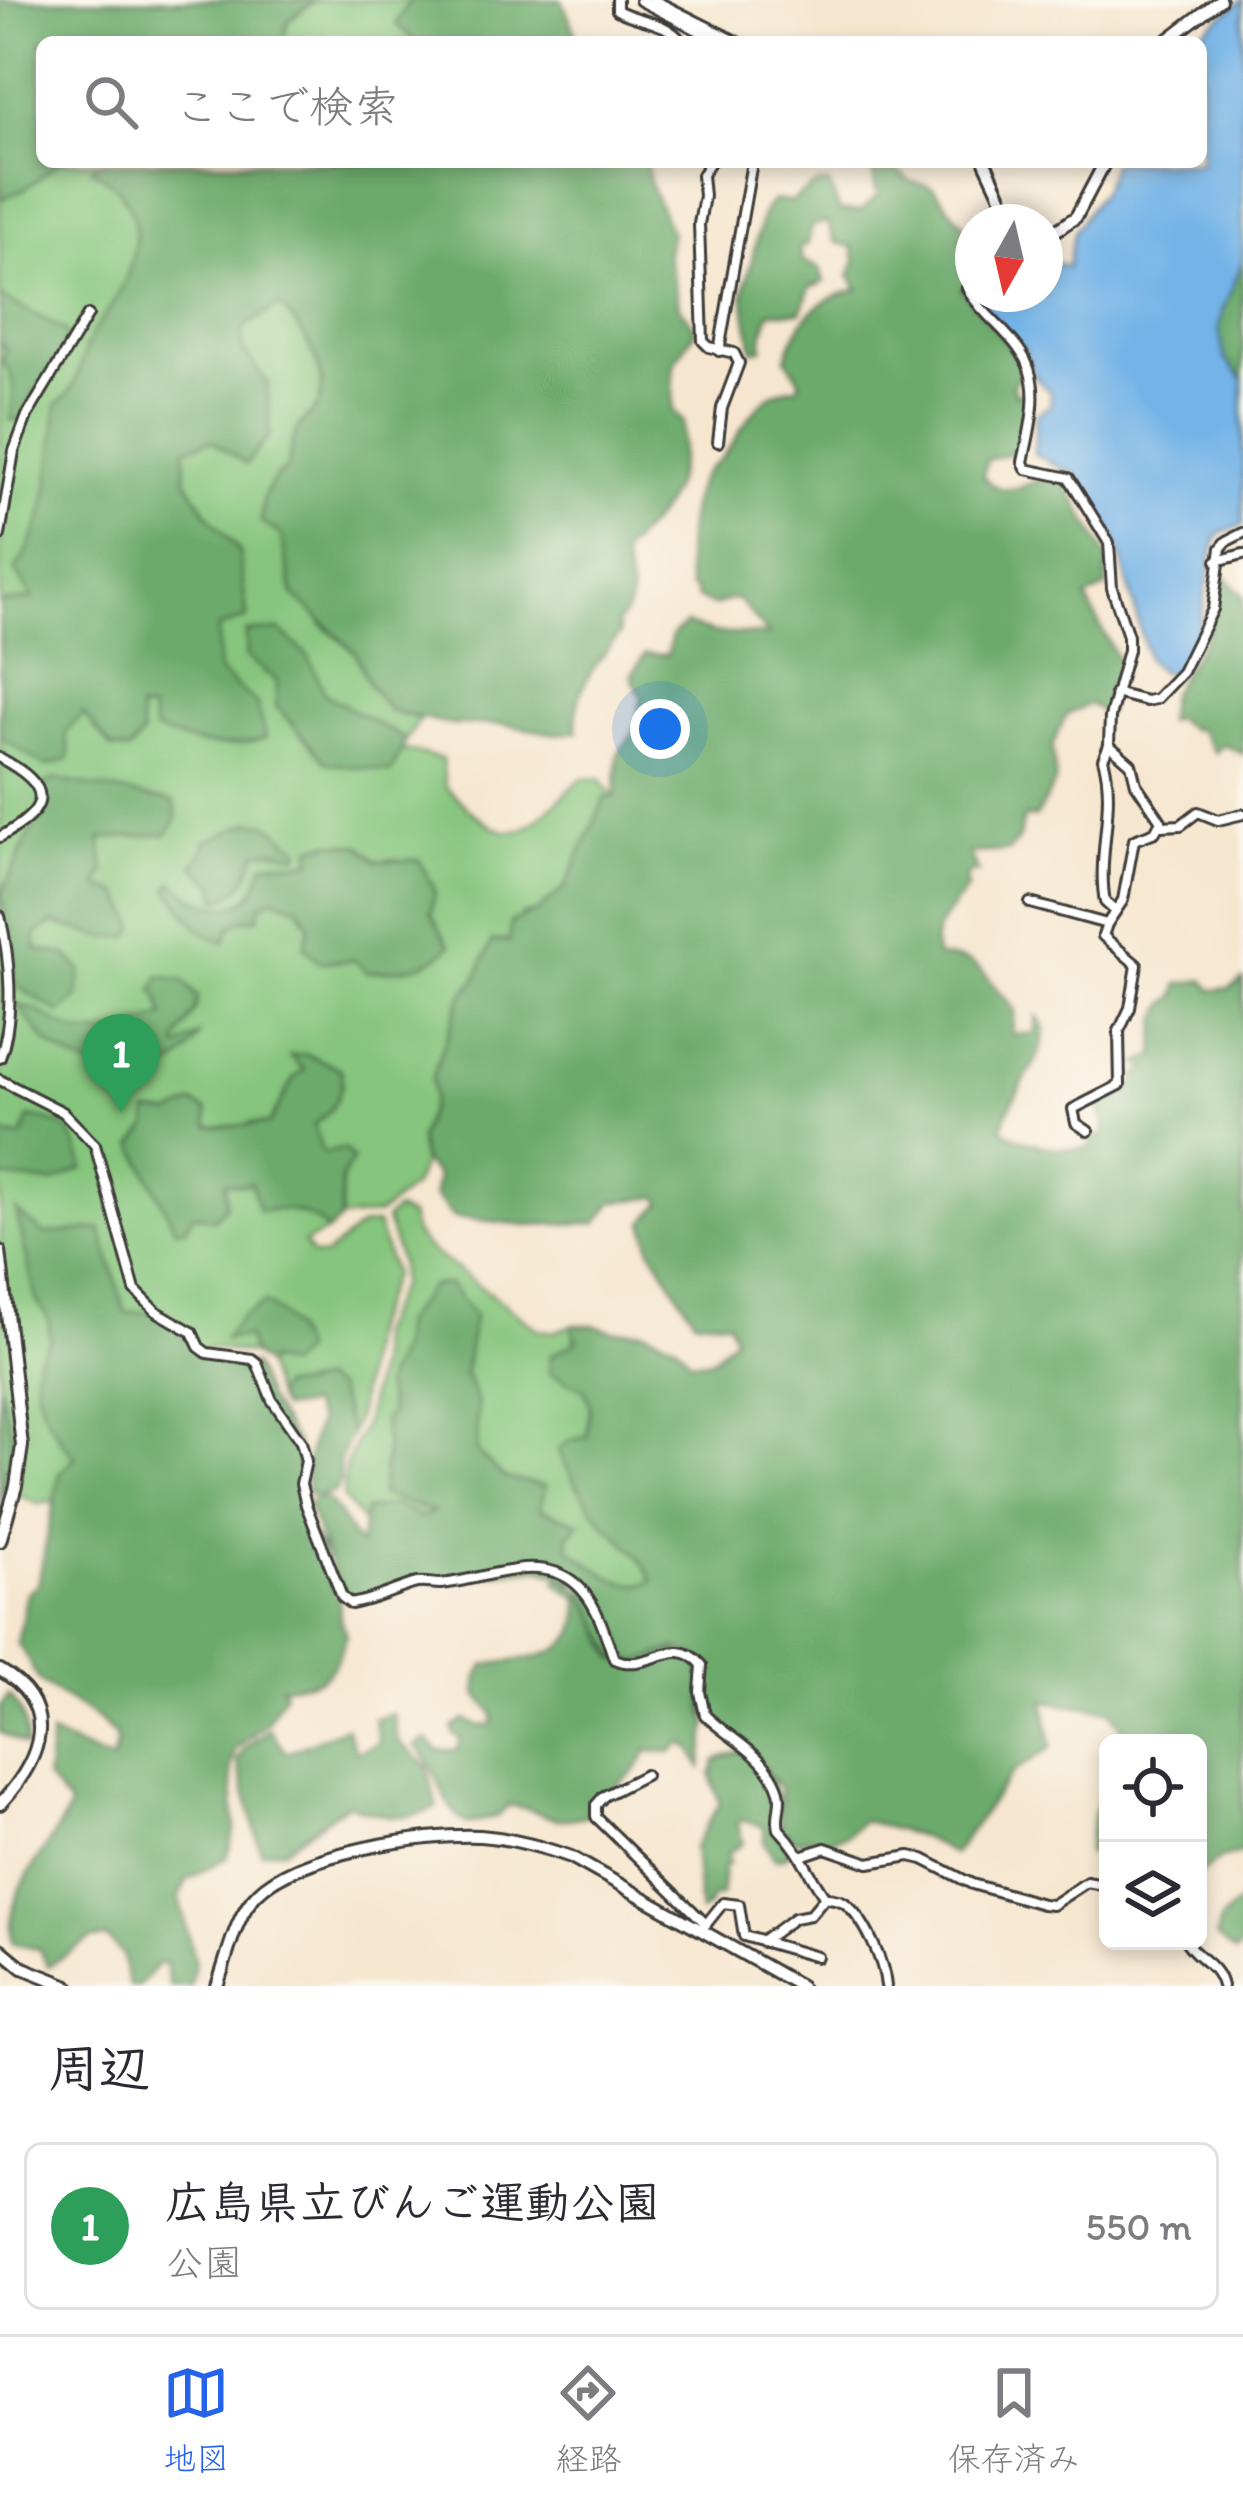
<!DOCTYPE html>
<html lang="ja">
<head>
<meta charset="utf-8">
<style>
	body { margin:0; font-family:Itim,"Klee One",sans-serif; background:#f2f2f3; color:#2b2b33 }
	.controls { position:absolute; right:36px; bottom:36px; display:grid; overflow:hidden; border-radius:18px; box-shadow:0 6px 18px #0003 }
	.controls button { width:108px; height:108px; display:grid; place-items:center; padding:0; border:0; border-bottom:3px solid #e1e1e2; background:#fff; color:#2b2b33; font:60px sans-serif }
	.compass { position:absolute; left:955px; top:204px; width:108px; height:108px; border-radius:50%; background:#fff; box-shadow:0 6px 18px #0003; rotate:188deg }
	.you { position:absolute; left:660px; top:729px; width:42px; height:42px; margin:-30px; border:9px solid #fff; border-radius:50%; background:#1a73e8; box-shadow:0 0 0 18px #1a73e833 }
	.badge { display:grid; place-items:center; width:78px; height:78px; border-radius:50%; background:#2563eb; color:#fff; font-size:39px; font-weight:700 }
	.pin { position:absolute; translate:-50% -99px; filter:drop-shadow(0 3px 6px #0008) }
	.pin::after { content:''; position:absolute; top:63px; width:42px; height:36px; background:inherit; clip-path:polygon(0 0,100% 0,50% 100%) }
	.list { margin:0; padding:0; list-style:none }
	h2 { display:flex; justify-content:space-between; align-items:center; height:156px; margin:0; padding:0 48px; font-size:51px }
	h2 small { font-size:39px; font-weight:400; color:#7c7c81 }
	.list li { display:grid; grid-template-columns:78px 1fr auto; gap:36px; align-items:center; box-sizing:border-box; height:168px; margin:0 24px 24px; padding:0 24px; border:3px solid #e1e1e2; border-radius:18px }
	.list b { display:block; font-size:45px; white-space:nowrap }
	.list p { margin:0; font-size:39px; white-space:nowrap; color:#7c7c81 }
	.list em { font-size:39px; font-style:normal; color:#7c7c81 }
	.icon { flex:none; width:66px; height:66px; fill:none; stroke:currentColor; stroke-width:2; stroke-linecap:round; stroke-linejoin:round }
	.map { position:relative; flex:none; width:1243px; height:1986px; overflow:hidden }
	.search { position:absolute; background:#fff; box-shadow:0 6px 18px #0003; left:36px; right:36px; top:36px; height:132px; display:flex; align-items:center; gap:30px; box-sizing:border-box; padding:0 42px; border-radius:18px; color:#7c7c81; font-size:45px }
	.sheet { height:348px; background:#fff }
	nav { display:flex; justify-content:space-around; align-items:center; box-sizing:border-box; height:168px; border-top:3px solid #e1e1e2; background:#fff; font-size:33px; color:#7c7c81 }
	nav a { display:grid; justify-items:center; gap:6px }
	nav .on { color:#2563eb }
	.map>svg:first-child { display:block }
	.green { fill:#85c57d; stroke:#50704c; stroke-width:3; fill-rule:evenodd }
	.forest { fill:#6caa6c; stroke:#446344; stroke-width:3 }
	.water { fill:#73b3e7; stroke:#486882; stroke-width:3 }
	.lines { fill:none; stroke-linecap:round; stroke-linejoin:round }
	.street-casing { stroke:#3d3a37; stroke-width:14 }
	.secondary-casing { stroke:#3d3a37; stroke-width:16 }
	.street { stroke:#fff; stroke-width:8 }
	.secondary { stroke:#fff; stroke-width:10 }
</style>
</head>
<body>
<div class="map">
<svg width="1243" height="1986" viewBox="0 0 1243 1986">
	<rect width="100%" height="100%" fill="#fbf7ec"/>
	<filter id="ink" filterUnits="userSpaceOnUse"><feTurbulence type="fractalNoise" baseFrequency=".00833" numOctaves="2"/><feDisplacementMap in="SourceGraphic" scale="24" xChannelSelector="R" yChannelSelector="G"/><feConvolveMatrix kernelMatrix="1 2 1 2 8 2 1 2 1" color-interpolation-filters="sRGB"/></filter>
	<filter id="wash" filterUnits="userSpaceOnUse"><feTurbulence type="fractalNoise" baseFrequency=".004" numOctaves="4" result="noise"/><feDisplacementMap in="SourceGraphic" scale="48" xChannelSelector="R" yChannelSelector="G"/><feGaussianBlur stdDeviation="2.7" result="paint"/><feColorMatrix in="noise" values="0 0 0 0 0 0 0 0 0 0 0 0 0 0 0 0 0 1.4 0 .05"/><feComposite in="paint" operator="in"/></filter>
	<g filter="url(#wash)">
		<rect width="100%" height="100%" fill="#f6e6cf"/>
		<g class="green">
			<polygon points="315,0 410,0 396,24 413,37 413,42 283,42 287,21"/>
			<polygon points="43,162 107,162 153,224 41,575 26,612 0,646 0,189"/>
			<path d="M279,304C301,326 336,378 316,408C312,414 306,417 302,422C292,436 290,453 287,469L276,476L281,535L322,625L355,652L370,686L389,710L420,719L406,740L325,694L308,656L247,657L390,772L402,749L442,759L445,786C515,856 517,839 582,778L600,779L614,797L565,887L538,912L522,915L510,941H492L476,979L461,997L432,1078L434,1099L419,1139L422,1165L413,1186L379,1214L341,1219V1179L317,1145L314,1123L343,1084L292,1057L304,1070L294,1078L269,1124L249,1123L251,1182L279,1208L313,1215L328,1231L304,1243L313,1255L325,1256L361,1226L377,1224L393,1274L369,1332L358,1412L351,1434L336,1389C315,1377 295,1384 275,1397L264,1365L269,1360L264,1303L241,1317L226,1339L247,1337L252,1354L208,1348L195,1370L78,1498L38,1504L0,1487V685L67,743L65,733L83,713L111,748L138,710L257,704L218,671V628L247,617L239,551L209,516L186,480L185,449L210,440L267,383L242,348L243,327ZM328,843L360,845L377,861L398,859L435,890L431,913L354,960L320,962L310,926L298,906Z"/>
			<path d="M396,1210L410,1216L414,1232L425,1246L538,1329L553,1332L572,1325L590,1405L587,1437L568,1441L597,1512L609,1528L639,1552L654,1581C621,1594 594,1566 569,1548L568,1535L579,1524L539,1509L544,1486L504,1478L477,1452V1402L465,1372L474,1316L402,1323L400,1346L384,1384L390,1413L383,1421L386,1449L435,1511L421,1517L394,1505L365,1510L363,1522L343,1498L346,1465L366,1419L377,1362L376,1335L400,1284V1263L386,1219Z"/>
		</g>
		<g class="forest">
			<polygon points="0,0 315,0 288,21 283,42 42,42 42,162 60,162 25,189 1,199"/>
			<polygon points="410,0 562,0 579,42 413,42 412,37 396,24"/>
			<path d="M101,162H646L651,186L671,232L667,252L680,308L696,329L674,364L673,410L683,421C683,486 668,508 622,553C626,585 642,596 617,624L620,634C596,663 570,693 578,732L556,734L501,724L452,725L389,710L370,686L355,652L293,594L281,535L261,522C262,497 265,483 287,469C290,453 292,436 302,422C306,417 312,414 316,408C336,378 301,326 279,305L243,328L242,348L267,383L270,435L246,464L211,440L185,449L186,480L209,516L239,551L247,618L218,628V671L257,704L266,738C224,751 195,746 154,730L151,711L139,710L142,735L129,751L112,748L83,713L65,733L70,754L67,760L46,766L0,737V603L33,598L15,570C51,521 52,461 57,404C81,388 78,362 90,338C97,324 109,312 116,298C144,248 146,199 91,169Z"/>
			<path d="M898,171L910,181L933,187L966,228L960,238L973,240V285L961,289L1008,345L1021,371L1012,387L1017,395L1026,391L1031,402L1018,451L987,460L983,476C1006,505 1027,478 1061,475L1108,558L1106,587L1086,598L1119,662L1107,715L1089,704L1066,715L1052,747L1056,781L1036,817L1024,818L1018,840L1009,851L969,853L978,872H971L965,878L967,889C952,910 926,931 937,957C971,959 976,961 995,987C1001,995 1009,1001 1015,1010L1012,1034H1035L1037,1016L1045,1028C1042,1066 1012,1090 1002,1128C1022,1145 1065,1152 1091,1148V1135L1105,1136V1121L1097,1104L1128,1095L1139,1074L1148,1069L1138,1064L1155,1055C1157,1032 1154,1009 1175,997L1179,984L1204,980L1212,990L1231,988L1243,979V1852L1218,1860L1198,1875V1743H1124V1732L1111,1710L1044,1701L1052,1747L1013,1772L953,1854L924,1838L863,1820L847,1835L819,1843L817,1837L796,1841L780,1828V1788L748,1747L707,1714L697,1656L676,1648L638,1662L616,1657L580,1584L539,1568L439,1582L421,1580L351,1602L343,1596L307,1504L319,1496L308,1495C304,1472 309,1444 318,1422L310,1405L281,1409L275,1397L280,1386H303L321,1380L336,1389L351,1434L339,1461L340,1482L334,1493L320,1496C340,1506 344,1529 360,1545L365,1510L394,1505L421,1517L433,1512L381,1495L386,1449L383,1421L390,1413L384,1384L400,1346L402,1323L431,1286L449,1284L474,1316L465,1372L477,1402V1452L504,1478L545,1486L540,1509L580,1523L568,1535L569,1548C594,1566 621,1594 653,1581C640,1554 632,1549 611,1530C588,1507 572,1479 558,1450L568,1441L587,1437L590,1405L584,1389L549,1373L550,1356L577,1341L572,1325H595L614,1331L643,1330L676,1344L691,1361L711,1360L734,1337L728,1321L694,1319L651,1249L644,1222L662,1203L658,1197L613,1202L597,1223L526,1225L453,1217L434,1196L437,1177L422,1160L419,1139L433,1099L432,1078L461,997L476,979L492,941H510V923L538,911L565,887L605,798L615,797L618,754L633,734L642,697L631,676L645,654L667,655L672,635L686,624L714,633L768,635L740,601L732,599L714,606L697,598L695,590L690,588C682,558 687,502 703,475C708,467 719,462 724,455C745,427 758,389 798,387L800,380L786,358C798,318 818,298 859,289L849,276L855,262L853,247L835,242L827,222L812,226L808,244L800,247L803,261L820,268L824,282L810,288L801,312H770L762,336L763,349L753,350L743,295L764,210L774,200L790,202L816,184H829L840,211H860L877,196L873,173Z"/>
			<polygon points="1243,244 1243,391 1211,341"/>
			<path d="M0,296L64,330L69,338L18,420H11C13,399 18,378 2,361L7,349L0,344Z"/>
			<polygon points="1223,574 1243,596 1243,754 1223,744 1215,753 1199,730 1190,729 1174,718 1166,721 1170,693 1209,631"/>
			<polygon points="280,630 308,656 325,694 406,740 391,772 327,763 276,706 277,681 247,657 246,632"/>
			<polygon points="54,779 174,802 177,818 167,834 100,839 105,870 98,886 120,894 136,927 129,937 102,937 53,923 36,934 36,949 66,955 81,970 78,997 60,1013 18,987 13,980 14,946 1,895 33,826 46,811 45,784"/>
			<path d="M251,822L266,823L300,849L298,855L273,850L257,852C247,875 244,894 218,899L215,885L193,865L204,852L205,842Z"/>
			<path d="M330,843L360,845L377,861L419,860L435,890L431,913L450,946C427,970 399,970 367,972L354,960L320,962L304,946L310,926L298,906L273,898L260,906L259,918C239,920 230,921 225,942C194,935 187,911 168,889L173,882C192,900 231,921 253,892C258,885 261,872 264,864C281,858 297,867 312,860L311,847Z"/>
			<path d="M160,976L182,980L198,997L195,1011L177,1041L178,1048L199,1035C171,1097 90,1079 47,1042C36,1032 27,1016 18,1005C40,1009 50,1020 70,1029C100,1043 135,1025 164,1016L157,993L153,991Z"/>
			<path d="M306,1054L341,1069C345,1091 333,1112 314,1124L322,1153L344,1149L353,1159L341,1180V1219L328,1231C308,1211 288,1207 259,1211L251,1183L241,1185L225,1182L226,1205L214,1219L193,1214L185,1229H175L134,1145L148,1127V1112L171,1114L194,1103L207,1111L209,1127L269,1124L294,1078L304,1070L290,1056Z"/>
			<path d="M29,1117C71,1124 71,1128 84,1168L53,1183L0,1177V1129L5,1135L22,1137Z"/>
			<path d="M16,1211L44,1234L101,1229L125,1312H151L188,1335L195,1350L206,1357L253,1365L268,1401L297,1444L301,1506L308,1529L321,1548L330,1584L339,1600L340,1620L347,1635C332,1675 327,1684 281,1686L285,1693L267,1722L235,1750L231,1768L235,1828L227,1857L187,1880L179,1898L195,1963L190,1986H169L165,1963L158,1964L139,1986H129L122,1954L107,1938L91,1939L48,1966L39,1949L13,1944C0,1893 50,1850 70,1807L46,1778L51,1735L112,1761L117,1739C97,1713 70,1704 45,1685C32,1676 29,1656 17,1644L27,1592L38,1584L60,1473L75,1457C49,1428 16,1375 50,1340L48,1318L36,1299Z"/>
			<path d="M265,1303C286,1316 294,1329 302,1352L288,1366L269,1361L264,1365L252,1354L247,1337L224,1339L241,1317Z"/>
			<polygon points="0,1385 12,1436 0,1509"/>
			<path d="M562,1576C591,1596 600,1628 614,1659L625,1664L676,1651L701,1665L704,1716L708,1723L701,1768L692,1750L682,1743L671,1752L647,1751C637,1779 610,1786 590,1805L589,1815C541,1828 546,1807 509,1806L498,1816L467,1824C436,1801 443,1773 416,1746L427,1739L438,1751L457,1750L461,1739L454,1735L453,1727L465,1720L480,1726L493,1724V1713L477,1695L478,1677L485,1665C531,1657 587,1660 578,1598L556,1582Z"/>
			<path d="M9,1695C24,1712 27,1725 26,1746L0,1732V1706Z"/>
			<path d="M393,1714L397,1740L427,1766L437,1807C406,1824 378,1815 347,1804L284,1849L261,1852L237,1761L245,1748L269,1728L286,1753L346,1727L356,1752L379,1743L374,1718Z"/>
			<path d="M746,1749C770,1777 785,1791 771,1830L791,1848L785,1857L775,1859L764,1842V1827L741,1820L738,1824L743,1843L727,1854L729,1863L724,1867L721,1896L712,1897L709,1906L700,1912L694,1847L720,1803L711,1776L716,1760Z"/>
			<polygon points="1108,1790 1108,1852 1104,1856 1087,1852 1095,1809"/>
			<polygon points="1243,1899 1243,1945 1235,1953 1216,1937 1220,1920"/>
		</g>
		<polygon class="water" points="1243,0 1243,261 1222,312 1219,329 1225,359 1243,379 1243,525 1223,532 1216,539 1197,638 1174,673 1161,672 1148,660 1120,552 1110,530 1076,475 1034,454 1036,414 1050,406 1051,394 1034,375 1024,348 983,306 976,294 1045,294 1045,258 1067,267 1074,231 1103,189 1113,162 1201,162 1201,42 1188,42"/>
	</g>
	<g filter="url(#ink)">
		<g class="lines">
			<g class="street-casing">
				<g id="street">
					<path d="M617,0V10C639,22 667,21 682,42"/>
					<polyline points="654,0 738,42"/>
					<polyline points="710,162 702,175 704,196 699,224 703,341 709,347 734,353 739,363 722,408 718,442"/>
					<path d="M967,288C981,313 1002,326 1018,348C1044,382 1031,424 1023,462L1026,469L1069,478L1109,543L1112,588L1128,636V650L1110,717L1109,745L1131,764L1136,784L1161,821L1155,832L1134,840L1123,900L1107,924L1030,903"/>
					<polyline points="719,351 752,162"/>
					<polyline points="0,535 14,451 27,416 88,315"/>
					<polyline points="1217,561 1243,554"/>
					<polyline points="1115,693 1146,701 1156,699 1182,672 1213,609 1221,548 1227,541 1243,533"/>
					<path d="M1109,745L1103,759C1117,804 1096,855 1105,902L1115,911"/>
					<path d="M0,758C54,787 52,808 0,837"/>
					<polyline points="1161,826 1181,825 1198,812 1218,820 1243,814"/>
					<path d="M0,916C10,958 15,1017 0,1058"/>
					<path d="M0,1080L63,1112L95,1145L135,1290L156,1311L192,1332L199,1347L207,1353L252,1359L257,1363L272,1400L301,1442L306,1461L301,1484L306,1505L342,1597L351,1604C374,1600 391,1591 413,1584C422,1581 431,1584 440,1584C482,1581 539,1551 576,1584C597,1602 605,1634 614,1659C650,1674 674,1632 702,1665L700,1692L705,1715C729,1739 768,1755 779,1791C783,1803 775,1815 779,1829C801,1852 807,1871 825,1897C832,1899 840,1899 845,1903C865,1919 884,1962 886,1986"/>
					<polyline points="1088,1131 1076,1123 1073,1109 1120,1085 1119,1031 1130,1008 1137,965 1103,936 1107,924"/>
					<polyline points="645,1775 604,1796 596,1805 596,1817 706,1924"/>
					<polyline points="804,1855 825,1848 869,1863 910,1856 923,1859 972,1884 1042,1904 1052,1905 1087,1882 1108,1886"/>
					<polyline points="703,1928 723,1903 739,1905 744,1936 817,1957"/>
					<path d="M1186,1941C1197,1960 1217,1963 1222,1986"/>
					<polyline points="762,1942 794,1918 810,1915 825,1897"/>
				</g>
			</g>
			<g class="secondary-casing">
				<g id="secondary">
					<polyline points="641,0 723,42"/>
					<polyline points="1165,42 1220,0"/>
					<polyline points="985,162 1013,222"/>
					<polyline points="1045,238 1076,217 1105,162"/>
					<polyline points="0,1251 22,1446 16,1486 0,1541"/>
					<path d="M0,1670C63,1707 40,1761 0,1804"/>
					<polyline points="0,1949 23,1968 68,1986"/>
					<path d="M217,1986C228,1956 235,1915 258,1893C298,1853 425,1833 480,1836C511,1838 542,1847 571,1857L800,1986"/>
				</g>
			</g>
			<use href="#street" class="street"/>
			<use href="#secondary" class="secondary"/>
		</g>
	</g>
</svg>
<div class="controls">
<button><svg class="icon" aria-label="locate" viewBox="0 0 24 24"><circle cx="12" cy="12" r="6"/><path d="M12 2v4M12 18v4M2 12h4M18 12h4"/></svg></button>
<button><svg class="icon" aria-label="layers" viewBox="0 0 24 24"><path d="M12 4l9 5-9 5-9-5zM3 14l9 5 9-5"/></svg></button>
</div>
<svg class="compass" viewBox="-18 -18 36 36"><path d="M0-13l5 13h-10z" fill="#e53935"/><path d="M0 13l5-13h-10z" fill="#7c7c81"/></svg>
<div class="you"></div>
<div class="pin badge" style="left:121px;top:1113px;background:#2e9e5b">1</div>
<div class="search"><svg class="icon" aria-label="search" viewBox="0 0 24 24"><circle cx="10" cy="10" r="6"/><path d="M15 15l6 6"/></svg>ここで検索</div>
</div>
<section class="sheet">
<h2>周辺<small></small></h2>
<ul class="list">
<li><span class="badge" style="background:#2e9e5b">1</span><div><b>広島県立びんご運動公園</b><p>公園</p></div><em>550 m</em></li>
</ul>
</section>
<nav>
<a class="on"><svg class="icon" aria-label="map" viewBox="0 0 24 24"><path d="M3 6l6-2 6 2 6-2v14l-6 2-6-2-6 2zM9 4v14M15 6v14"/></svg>地図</a>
<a><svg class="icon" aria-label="directions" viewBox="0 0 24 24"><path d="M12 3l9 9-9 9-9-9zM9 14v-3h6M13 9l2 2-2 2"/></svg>経路</a>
<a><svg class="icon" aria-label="saved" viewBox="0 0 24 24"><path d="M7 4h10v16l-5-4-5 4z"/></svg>保存済み</a>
</nav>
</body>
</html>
